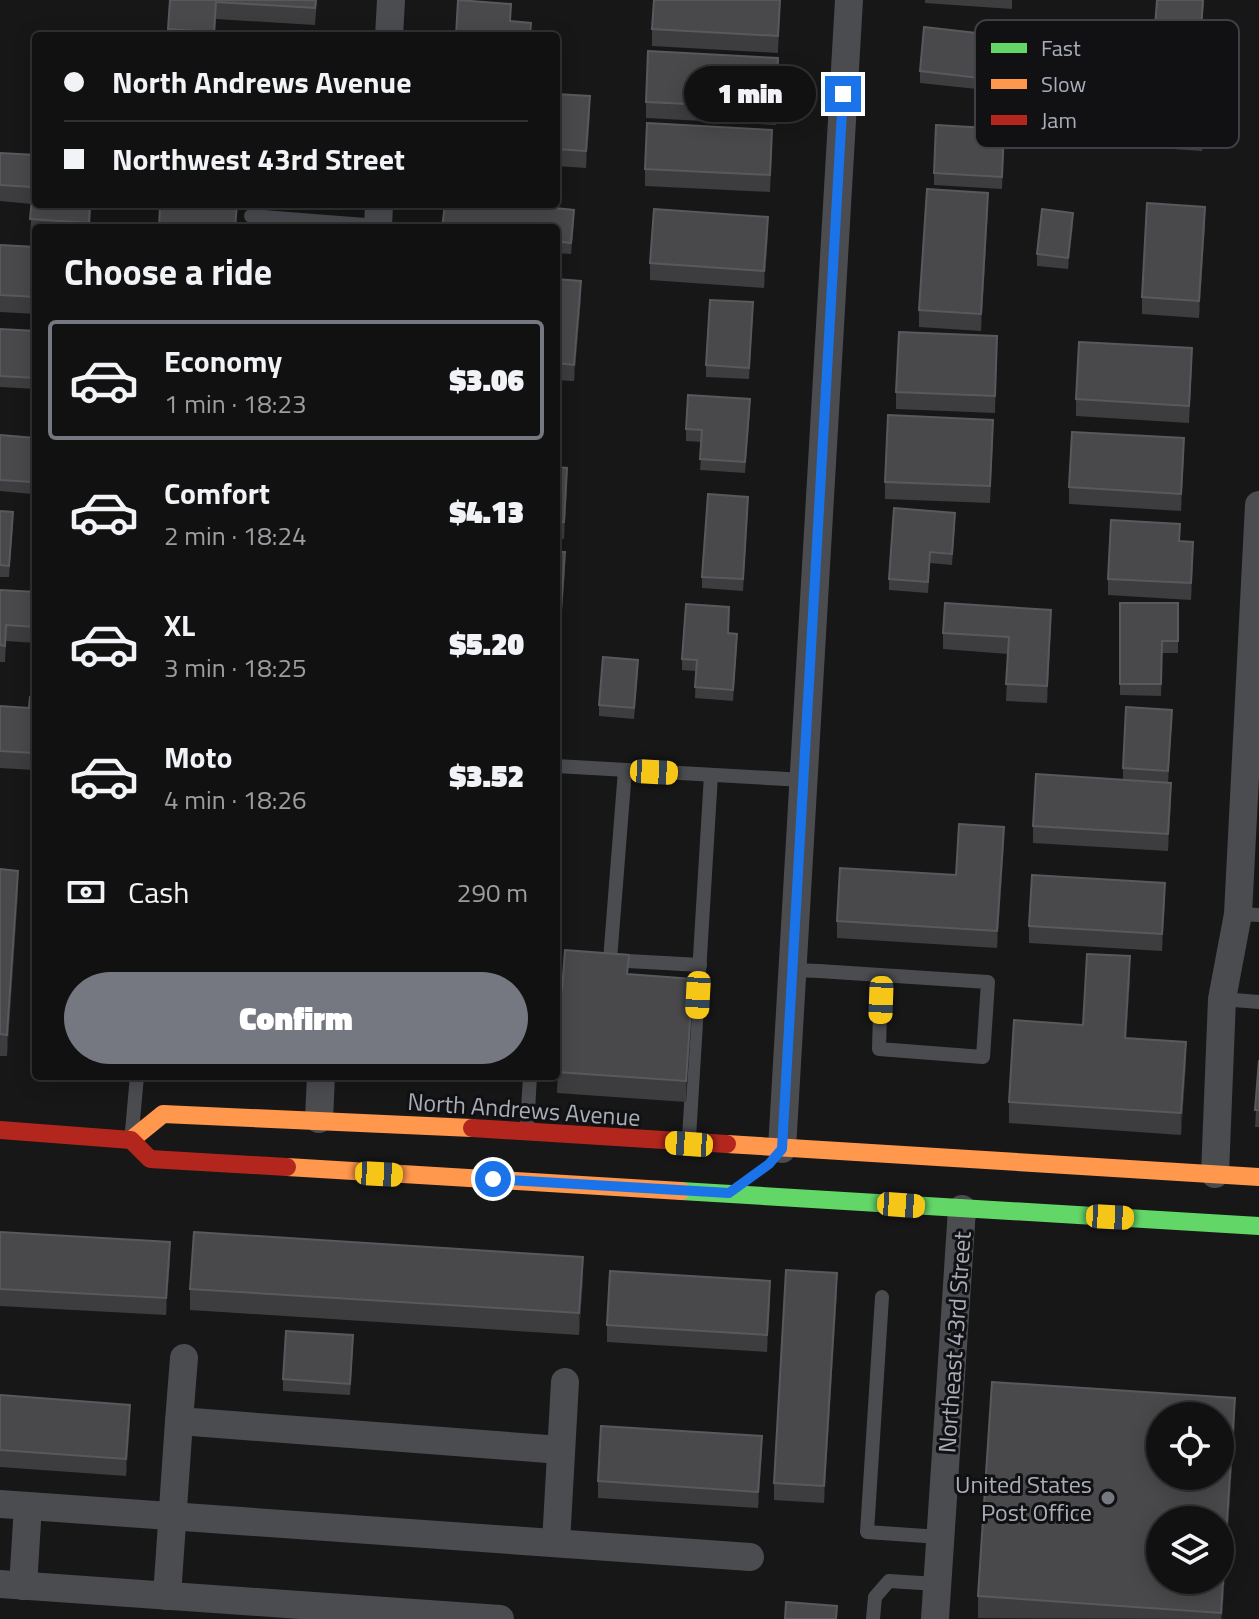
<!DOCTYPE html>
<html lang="en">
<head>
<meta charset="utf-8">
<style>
	body { margin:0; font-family:"Titillium Web",sans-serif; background:#1a1a1a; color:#f1f3f6; height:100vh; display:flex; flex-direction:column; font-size:30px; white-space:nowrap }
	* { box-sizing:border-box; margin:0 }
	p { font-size:26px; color:#9c9d9f }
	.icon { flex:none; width:44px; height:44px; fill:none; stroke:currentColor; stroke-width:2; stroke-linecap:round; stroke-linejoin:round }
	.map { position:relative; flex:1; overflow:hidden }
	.details { position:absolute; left:32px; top:224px; width:528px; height:856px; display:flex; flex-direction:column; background:#111; border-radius:8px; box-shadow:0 4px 20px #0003,0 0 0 2px #303131 }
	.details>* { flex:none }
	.top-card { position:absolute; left:32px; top:32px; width:528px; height:176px; border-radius:8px; box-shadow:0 4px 20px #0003,0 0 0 2px #303131; display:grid; align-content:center; height:176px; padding:0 32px; background:#111 }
	.tools { position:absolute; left:1146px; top:1402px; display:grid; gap:16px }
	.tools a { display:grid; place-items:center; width:88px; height:88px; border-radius:50%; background:#111; box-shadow:0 4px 20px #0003,0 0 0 2px #303131; font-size:40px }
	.end { position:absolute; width:36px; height:36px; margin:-18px; border:10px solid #1a73e8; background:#fff; box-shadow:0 0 0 4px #fff }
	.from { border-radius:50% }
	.bubble { position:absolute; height:56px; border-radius:28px; background:#111; box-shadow:0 4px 20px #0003,0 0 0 2px #303131; font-size:26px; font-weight:800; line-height:56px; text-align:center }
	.car { position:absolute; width:24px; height:48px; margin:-24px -12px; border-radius:10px; box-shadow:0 0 6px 2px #0007; background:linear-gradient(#f5c518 24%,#345 0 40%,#f5c518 0 76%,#345 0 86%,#f5c518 0) }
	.top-card b { display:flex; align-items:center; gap:28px; height:76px; font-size:30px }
	.top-card b+b { border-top:2px solid #303131 }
	.top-card i { width:20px; height:20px; background:#f1f3f6 }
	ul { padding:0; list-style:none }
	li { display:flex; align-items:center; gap:24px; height:120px; margin:0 16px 12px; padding:0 16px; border:4px solid transparent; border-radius:8px }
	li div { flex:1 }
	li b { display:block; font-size:30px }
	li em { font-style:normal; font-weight:800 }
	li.selected { border-color:#757880 }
	li>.icon { width:72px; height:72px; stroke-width:1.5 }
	h2 { padding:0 32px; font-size:36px; line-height:96px }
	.pay { display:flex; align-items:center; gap:20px; height:88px; padding:0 32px; font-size:30px }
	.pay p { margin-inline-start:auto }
	.action { display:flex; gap:16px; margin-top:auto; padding:16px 32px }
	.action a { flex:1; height:92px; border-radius:48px; background:#757880; color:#fff; font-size:32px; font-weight:800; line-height:92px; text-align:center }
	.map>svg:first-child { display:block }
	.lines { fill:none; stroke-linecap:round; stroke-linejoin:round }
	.lane { stroke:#4b4c50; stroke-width:14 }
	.street { stroke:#4b4c50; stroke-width:28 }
	.fast { stroke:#63d668; stroke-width:18 }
	.slow { stroke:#ff974d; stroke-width:18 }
	.jam { stroke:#b3261e; stroke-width:18 }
	.wall { fill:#3d3d3f }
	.shaded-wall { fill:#29292a }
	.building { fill:#49494c; stroke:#58595d; stroke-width:2; fill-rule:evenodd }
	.route { stroke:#1a73e8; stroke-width:10 }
	.poi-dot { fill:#757880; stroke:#111113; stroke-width:3 }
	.labels { text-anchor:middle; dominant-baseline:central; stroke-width:6; stroke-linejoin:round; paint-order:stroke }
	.street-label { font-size:24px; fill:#a8adb8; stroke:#111113 }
	.poi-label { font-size:24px; fill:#a8adb8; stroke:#111113; text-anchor:end }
	.key { fill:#111113; stroke:#3e4045; stroke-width:2 }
	.key-label { font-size:22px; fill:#a8adb8 }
</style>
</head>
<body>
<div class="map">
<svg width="1259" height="1619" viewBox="0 0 1259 1619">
	<rect width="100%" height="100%" fill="#171717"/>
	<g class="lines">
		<!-- lane -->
		<g class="lane">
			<polyline points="251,216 378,226"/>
			<polyline points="556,766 804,780"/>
			<polyline points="625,770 610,960 700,965"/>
			<polyline points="1238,914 1259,915"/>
			<polyline points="793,970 819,971 988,982 983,1057 879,1049 881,975"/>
			<polyline points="1222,999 1259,1002"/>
			<polyline points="527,1128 530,1076"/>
			<polyline points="132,1131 137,1076"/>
			<polyline points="689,1138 711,775"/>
			<polyline points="882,1297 867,1532 940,1537"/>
			<polyline points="873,1619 875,1597 889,1581 937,1584"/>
		</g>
		<!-- street -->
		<g class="street">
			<polyline points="389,36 391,0"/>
			<polyline points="378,228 379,204"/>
			<polyline points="319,1119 321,1076"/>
			<polyline points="782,1149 849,0"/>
			<polyline points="1215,1174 1222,999 1238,914 1259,505"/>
			<polyline points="184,1358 179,1421 561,1450"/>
			<polyline points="0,1504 750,1557"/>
			<polyline points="556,1543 565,1382"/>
			<polyline points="0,1584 500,1619"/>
			<polyline points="23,1586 28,1506"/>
			<polyline points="167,1596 179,1421"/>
			<polyline points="935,1619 962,1209"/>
		</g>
		<!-- fast -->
		<polyline class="fast" points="681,1191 1259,1226"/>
		<!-- slow -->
		<g class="slow">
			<polyline points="131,1140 163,1114 472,1128"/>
			<polyline points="727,1144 1259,1177"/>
			<polyline points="287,1167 681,1191"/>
		</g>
		<!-- jam -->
		<g class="jam">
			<polyline points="472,1128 727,1144"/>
			<polyline points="0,1130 131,1140 150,1159 287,1167"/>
		</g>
	</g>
	<!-- wall -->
	<g class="wall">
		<polygon points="170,0 317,0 315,25 216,19 215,36 168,36"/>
		<polygon points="780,0 778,53 652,46 652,29"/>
		<polygon points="925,0 1012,0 1012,9 925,3"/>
		<polygon points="1157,0 1204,0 1201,41 1155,38"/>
		<polygon points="1011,49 1005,92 920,83 920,71"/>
		<polygon points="778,75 776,125 646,118 646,102"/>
		<polygon points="556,94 590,113 586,168 556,166"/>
		<polygon points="1206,103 1202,151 1144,147 1144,136"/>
		<polygon points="1004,140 1002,189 934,185 934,173"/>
		<polygon points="772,146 770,192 645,186 645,169"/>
		<polygon points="0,153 36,155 36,204 91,204 90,228 36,228 36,236 30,236 32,204 0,201"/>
		<polygon points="988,210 981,331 919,327 919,310"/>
		<polygon points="574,222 571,254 556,253 556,228"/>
		<polygon points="1073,224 1068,269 1037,266 1037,254"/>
		<polygon points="1205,224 1199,318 1142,314 1142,297"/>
		<polygon points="768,234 764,288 650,280 650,263"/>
		<polygon points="0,245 36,247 36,314 0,312"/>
		<polygon points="556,279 581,298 574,381 556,380"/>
		<polygon points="753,314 749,379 706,377 706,365"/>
		<polygon points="0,329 36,331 36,389 0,387"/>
		<polygon points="997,336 995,413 896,409 896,392"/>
		<polygon points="1192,365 1189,423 1076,416 1076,399"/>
		<polygon points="750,411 745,473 700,470 702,442 686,441 686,429"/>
		<polygon points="0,435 35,449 32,494 0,491"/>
		<polygon points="993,437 990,503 885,499 885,482"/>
		<polygon points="1184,455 1181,511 1069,504 1069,487"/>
		<polygon points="556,467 567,485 564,539 556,539"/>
		<polygon points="748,508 743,591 702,588 702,577"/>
		<polygon points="0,511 13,523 9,577 0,577"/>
		<polygon points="955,524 952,565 930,563 928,593 889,590 889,579"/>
		<polygon points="1180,541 1193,559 1191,600 1108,595 1108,579"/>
		<polygon points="556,552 565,569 561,626 556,626"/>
		<polygon points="0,590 36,592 36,643 6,641 5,662 0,662"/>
		<polygon points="1120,603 1178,603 1178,653 1162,653 1161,696 1120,695"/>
		<polygon points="729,619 728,633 737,645 733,701 695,698 696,671 682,670 682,659"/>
		<polygon points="1051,626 1047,703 1006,701 1008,654 943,649 943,633"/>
		<polygon points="638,671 634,719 599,716 599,705"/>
		<polygon points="36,698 36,776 33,775 33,770 0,768 0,706 29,708"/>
		<polygon points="1172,721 1168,783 1171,800 1168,851 1033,843 1033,826 1123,780 1123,768"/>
		<polygon points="1004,844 997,948 837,938 837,921 956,875"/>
		<polygon points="0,869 18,892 7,1056 0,1056"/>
		<polygon points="1165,899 1162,951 1029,943 1029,926"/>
		<polygon points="629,974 693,1000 686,1102 557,1093 559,1041 556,1041 556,990 562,990"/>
		<polygon points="1130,978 1126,1038 1186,1063 1181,1135 1009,1123 1009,1102 1083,1025"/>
		<polygon points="1259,1060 1259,1127 1255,1127"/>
		<polygon points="477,1076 511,1076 510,1078"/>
		<polygon points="0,1232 170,1259 166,1315 0,1306"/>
		<polygon points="583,1279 579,1335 190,1310 190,1289"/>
		<polygon points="837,1290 824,1503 774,1500 774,1483"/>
		<polygon points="770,1298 767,1352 607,1342 607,1325"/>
		<polygon points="353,1347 350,1395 283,1391 283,1379"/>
		<polygon points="0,1395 130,1422 126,1476 0,1467"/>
		<polygon points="1235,1420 1222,1619 978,1618 978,1596"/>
		<polygon points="762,1453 758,1508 598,1498 598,1481"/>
	</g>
	<!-- shaded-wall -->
	<g class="shaded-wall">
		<polygon points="1011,37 1011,49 1005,92 1005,81"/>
		<polygon points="590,96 590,113 586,168 586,151"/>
		<polygon points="988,193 988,210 981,331 981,314"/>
		<polygon points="1205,207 1205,224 1199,318 1199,301"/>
		<polygon points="574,210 574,222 571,254 571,243"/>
		<polygon points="1073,213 1073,224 1068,269 1068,258"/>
		<polygon points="768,217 768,234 764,288 764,271"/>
		<polygon points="581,281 581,298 574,381 574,365"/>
		<polygon points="1184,438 1184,455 1181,511 1181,494"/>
		<polygon points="567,468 567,485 564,539 564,522"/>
		<polygon points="1193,542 1193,559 1191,600 1191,583"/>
		<polygon points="565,552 565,569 561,626 561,609"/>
		<polygon points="1051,610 1051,626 1047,703 1047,686"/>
		<polygon points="1171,783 1171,800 1168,851 1168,834"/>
		<polygon points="1004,827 1004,844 997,948 997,931"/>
		<polygon points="18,871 18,892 7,1056 7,1035"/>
		<polygon points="1165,883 1165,899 1162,951 1162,934"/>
		<polygon points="1130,956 1130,978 1125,1059 1125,1038"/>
		<polygon points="693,979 693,1000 686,1102 686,1081"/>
		<polygon points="1186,1042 1186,1063 1181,1135 1181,1113"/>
		<polygon points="170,1242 170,1259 166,1315 166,1298"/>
		<polygon points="583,1257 583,1279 579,1335 579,1313"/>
		<polygon points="837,1273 837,1290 824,1503 824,1486"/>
		<polygon points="770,1281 770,1298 767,1352 767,1335"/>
		<polygon points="1235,1398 1235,1420 1222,1619 1221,1619"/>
		<polygon points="130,1405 130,1422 126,1476 126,1459"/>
		<polygon points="762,1436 762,1453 758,1508 758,1492"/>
	</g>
	<!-- building -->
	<g class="building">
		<polygon points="170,0 316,0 315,8 216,2 214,32 168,29"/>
		<polygon points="458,0 511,4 510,21 531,23 530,36 456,36"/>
		<polygon points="654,0 780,0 778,36 652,29"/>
		<polygon points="1157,0 1203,0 1201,29 1155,27"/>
		<polygon points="924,27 1011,37 1005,81 920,71"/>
		<polygon points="648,51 778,58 776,108 646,102"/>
		<polygon points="556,94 590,96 586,151 556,149"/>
		<polygon points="647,123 772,130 770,175 645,169"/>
		<polygon points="936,125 1004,129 1002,177 934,173"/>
		<polygon points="0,153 36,155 36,204 90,204 89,223 30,219 33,187 0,185"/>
		<polygon points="927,189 988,193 981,314 919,310"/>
		<polygon points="1147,203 1205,207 1199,301 1142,297"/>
		<polygon points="160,204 237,204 235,228 159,228"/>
		<polygon points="445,204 514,204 574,210 571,243 556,241 556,228 442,228"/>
		<polygon points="654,209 768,217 764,271 650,263"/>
		<polygon points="1042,209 1073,213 1068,258 1037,254"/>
		<polygon points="0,245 36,247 36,297 0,295"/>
		<polygon points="556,279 581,281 574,365 556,363"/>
		<polygon points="710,300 753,302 749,368 706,365"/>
		<polygon points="0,329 36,331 36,378 0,376"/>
		<polygon points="899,332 997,336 995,396 896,392"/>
		<polygon points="1079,342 1192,348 1189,406 1076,399"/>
		<polygon points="688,395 750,399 745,462 700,459 702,430 686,429"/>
		<polygon points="888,415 993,420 990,486 885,482"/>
		<polygon points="1072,432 1184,438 1181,494 1069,487"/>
		<polygon points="0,435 35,438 32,482 0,480"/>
		<polygon points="556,467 567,468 564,522 556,522"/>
		<polygon points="708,494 748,497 743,579 702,577"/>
		<polygon points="894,508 955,513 952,554 930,552 928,582 889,579"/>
		<polygon points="0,511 13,512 9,566 0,565"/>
		<polygon points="1111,520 1180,524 1179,541 1193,542 1191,583 1108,579"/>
		<polygon points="556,552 565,552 561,609 556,609"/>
		<polygon points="0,590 36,592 36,627 6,625 5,646 0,645"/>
		<polygon points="945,603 1051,610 1047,686 1006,684 1009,637 943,633"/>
		<polygon points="1120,603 1178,603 1178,641 1162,641 1161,684 1120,684"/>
		<polygon points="686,604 729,607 728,633 737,634 733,690 695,687 697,660 682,659"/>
		<polygon points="603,657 638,660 634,708 599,705"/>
		<polygon points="30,697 36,698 36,759 33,759 33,753 0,751 0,706 29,708"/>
		<polygon points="1126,707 1172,710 1168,771 1123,768"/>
		<polygon points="1036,774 1171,783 1168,834 1033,826"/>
		<polygon points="959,824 1004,827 997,931 837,921 840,868 956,875"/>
		<polygon points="0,869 18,871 7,1035 0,1034"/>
		<polygon points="1032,875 1165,883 1162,934 1029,926"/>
		<polygon points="565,950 629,955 627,974 693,979 686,1081 557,1072 560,1019 556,1019 556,990 562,990"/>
		<polygon points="1087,954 1130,956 1125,1038 1186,1042 1181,1113 1009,1102 1014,1020 1083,1025"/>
		<polygon points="1259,1060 1259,1110 1255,1110"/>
		<polygon points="0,1232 170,1242 166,1298 0,1289"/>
		<polygon points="194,1232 583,1257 579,1313 190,1289"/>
		<polygon points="786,1270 837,1273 824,1486 774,1483"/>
		<polygon points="610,1271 770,1281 767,1335 607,1325"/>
		<polygon points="286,1331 353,1335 350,1384 283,1379"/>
		<path d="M992,1382L1235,1398L1221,1613L978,1596ZM1160,1416H1220V1476H1160ZM1160,1520H1220V1580H1160Z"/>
		<polygon points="0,1395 130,1405 126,1459 0,1450"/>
		<polygon points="601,1426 762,1436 758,1492 598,1481"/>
		<polygon points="786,1602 837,1606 836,1619 785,1619"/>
	</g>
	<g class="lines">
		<!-- route -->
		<polyline class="route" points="493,1179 729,1193 769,1164 782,1149 843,94"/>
	</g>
	<!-- markers -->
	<circle class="poi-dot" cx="1108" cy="1498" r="8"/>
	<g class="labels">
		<!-- street labels -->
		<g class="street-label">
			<text transform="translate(524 1109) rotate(4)">North Andrews Avenue</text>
			<text transform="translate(954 1342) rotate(-86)">Northeast 43rd Street</text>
		</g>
		<!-- poi labels -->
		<g class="poi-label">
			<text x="1092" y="1484">United States<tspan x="1092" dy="28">Post Office</tspan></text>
		</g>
	</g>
	<!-- legend -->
	<rect x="975" y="20" width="264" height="128" rx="12" class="key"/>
	<rect x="991" y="43" width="36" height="10" fill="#63d668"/>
	<rect x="991" y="79" width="36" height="10" fill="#ff974d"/>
	<rect x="991" y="115" width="36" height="10" fill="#b3261e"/>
	<g class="key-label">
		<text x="1041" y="56">Fast</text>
		<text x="1041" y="92">Slow</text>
		<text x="1041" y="128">Jam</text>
	</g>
</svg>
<div class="tools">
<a><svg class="icon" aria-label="locate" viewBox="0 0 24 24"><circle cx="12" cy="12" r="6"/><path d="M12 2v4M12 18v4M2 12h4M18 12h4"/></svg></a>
<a><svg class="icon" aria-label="layers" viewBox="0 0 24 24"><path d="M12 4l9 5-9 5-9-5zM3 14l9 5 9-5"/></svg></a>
</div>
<i class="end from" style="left:493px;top:1179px"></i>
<i class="end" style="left:843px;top:94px"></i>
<div class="bubble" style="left:684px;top:66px;width:132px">1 min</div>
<i class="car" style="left:654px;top:772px;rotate:93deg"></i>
<i class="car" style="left:698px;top:995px;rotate:183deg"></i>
<i class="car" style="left:881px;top:1000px;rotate:182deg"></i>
<i class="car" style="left:689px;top:1144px;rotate:274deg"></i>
<i class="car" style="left:379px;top:1174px;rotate:93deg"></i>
<i class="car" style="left:901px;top:1205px;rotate:94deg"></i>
<i class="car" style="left:1110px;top:1217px;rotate:93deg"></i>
<div class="top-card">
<b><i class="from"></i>North Andrews Avenue</b>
<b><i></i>Northwest 43rd Street</b>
</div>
<section class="details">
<h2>Choose a ride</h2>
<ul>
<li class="selected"><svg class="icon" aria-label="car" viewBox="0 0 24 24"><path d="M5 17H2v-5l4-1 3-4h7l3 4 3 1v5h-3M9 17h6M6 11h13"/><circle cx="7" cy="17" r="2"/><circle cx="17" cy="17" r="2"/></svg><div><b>Economy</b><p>1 min · 18:23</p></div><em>$3.06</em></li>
<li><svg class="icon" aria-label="car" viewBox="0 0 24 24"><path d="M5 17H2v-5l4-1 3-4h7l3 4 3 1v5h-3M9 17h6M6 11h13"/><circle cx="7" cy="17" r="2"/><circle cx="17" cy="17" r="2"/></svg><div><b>Comfort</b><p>2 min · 18:24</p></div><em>$4.13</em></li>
<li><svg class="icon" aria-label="car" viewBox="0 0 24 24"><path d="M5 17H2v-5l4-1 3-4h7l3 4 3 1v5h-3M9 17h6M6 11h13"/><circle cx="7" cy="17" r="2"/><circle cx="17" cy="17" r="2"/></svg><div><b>XL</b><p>3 min · 18:25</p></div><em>$5.20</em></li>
<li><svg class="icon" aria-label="car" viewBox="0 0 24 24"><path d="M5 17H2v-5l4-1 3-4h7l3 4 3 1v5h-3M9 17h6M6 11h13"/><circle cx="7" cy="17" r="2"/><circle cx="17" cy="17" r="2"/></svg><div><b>Moto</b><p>4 min · 18:26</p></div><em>$3.52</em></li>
</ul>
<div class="pay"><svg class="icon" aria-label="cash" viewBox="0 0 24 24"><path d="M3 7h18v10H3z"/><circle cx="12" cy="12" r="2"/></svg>Cash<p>290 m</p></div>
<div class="action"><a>Confirm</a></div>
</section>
</div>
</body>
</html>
